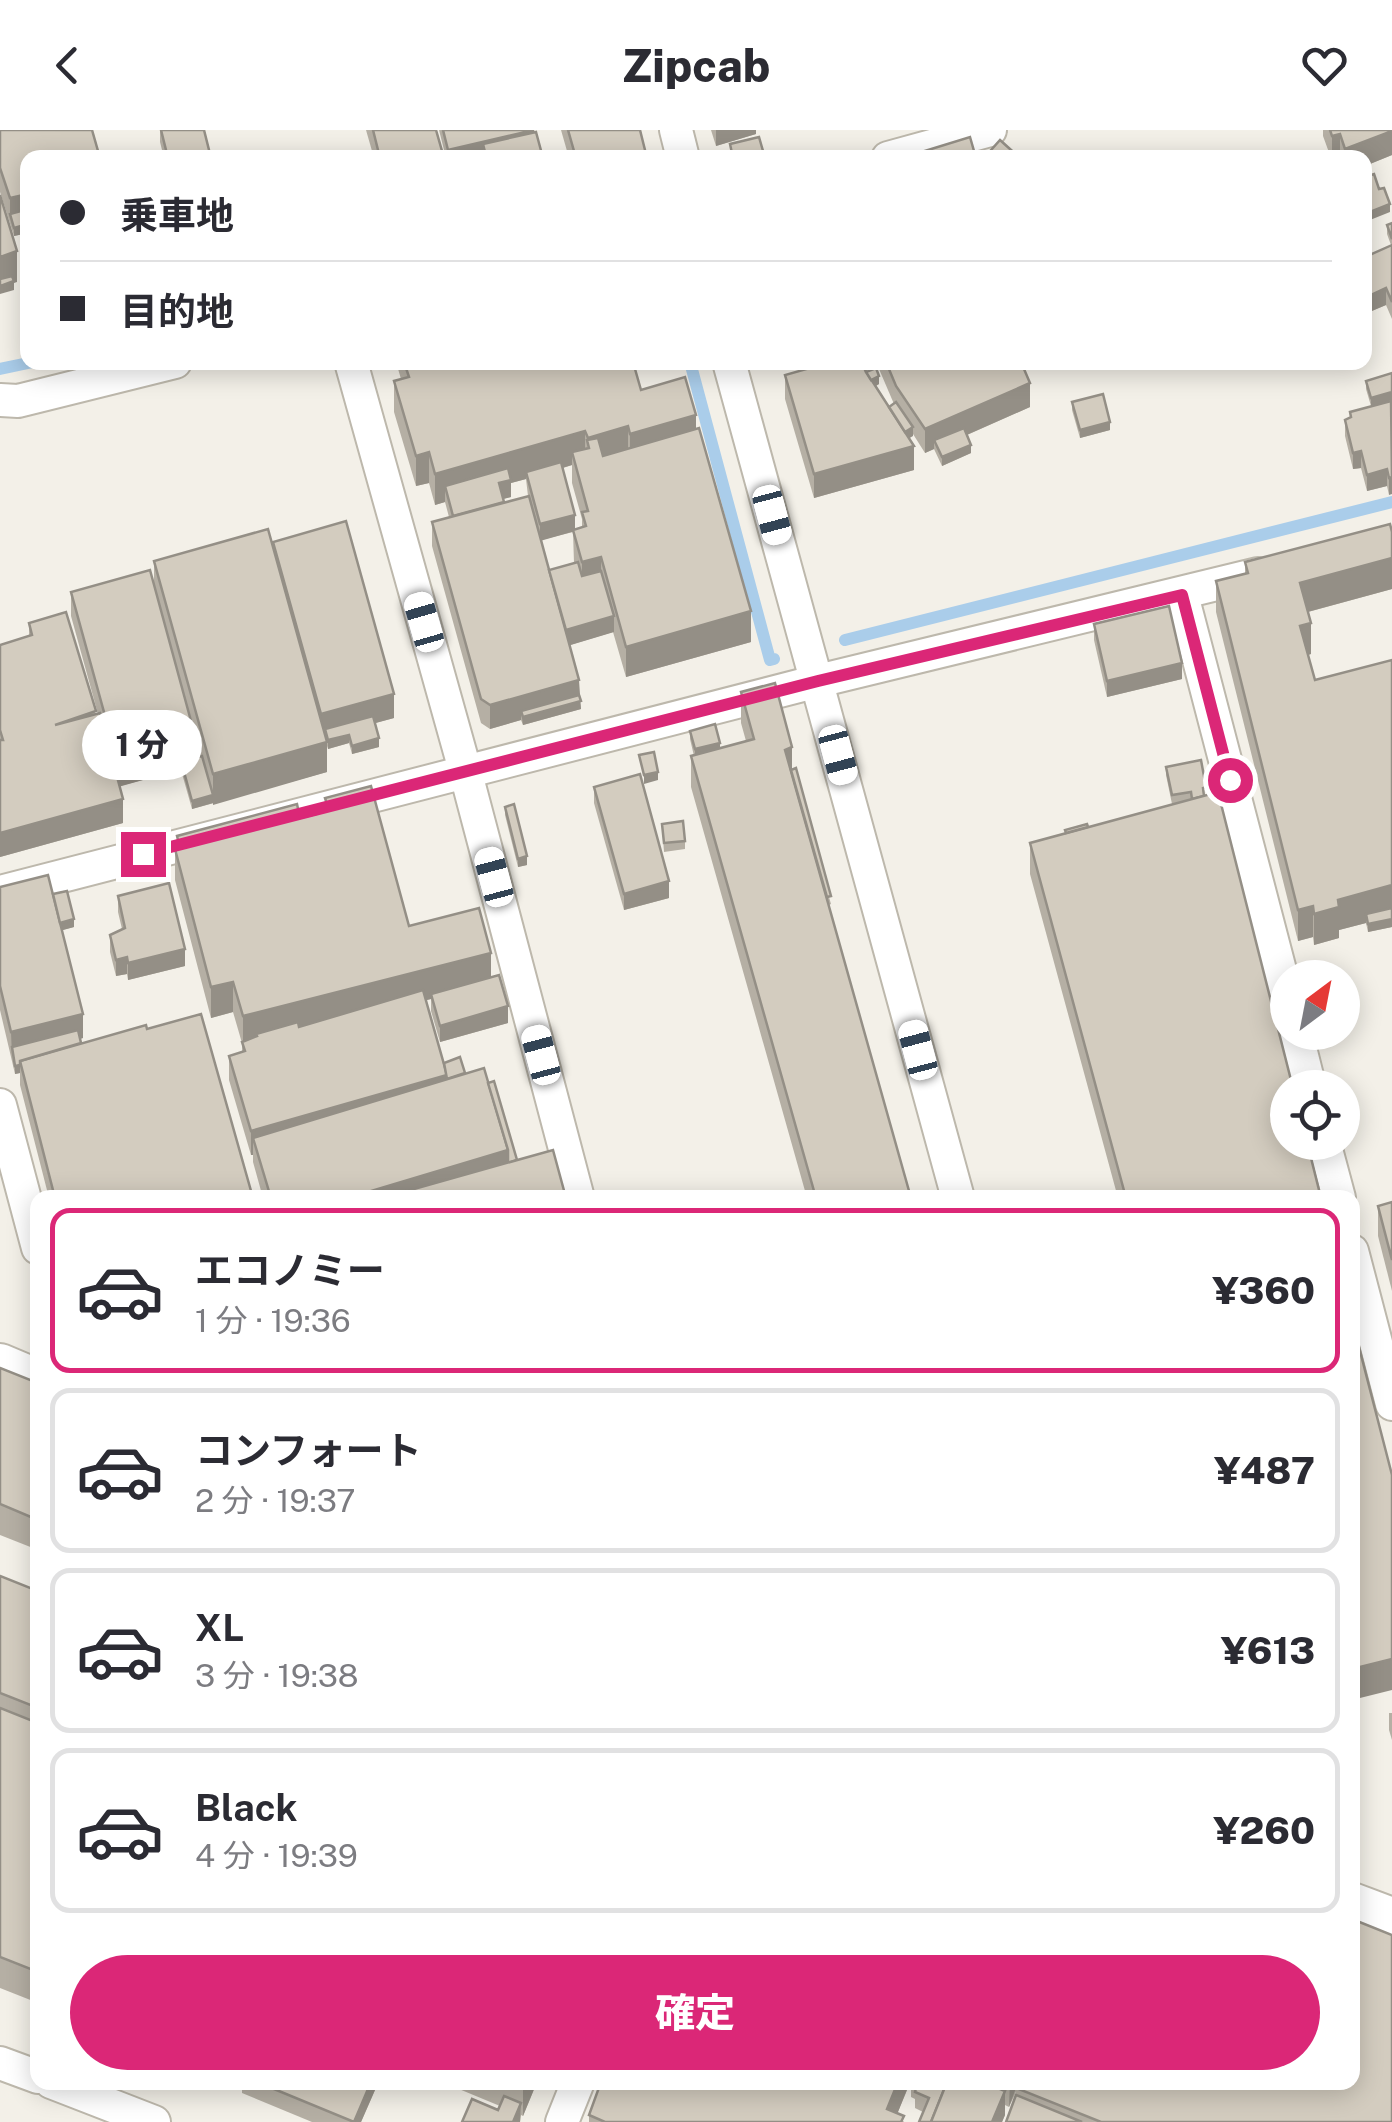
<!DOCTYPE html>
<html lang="ja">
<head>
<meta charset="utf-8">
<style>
	body { margin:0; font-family:"Public Sans","Noto Sans JP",sans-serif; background:#f7f7f7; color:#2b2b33; height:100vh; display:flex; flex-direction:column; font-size:38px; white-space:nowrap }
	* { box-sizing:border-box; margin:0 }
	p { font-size:32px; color:#7c7c81 }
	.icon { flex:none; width:55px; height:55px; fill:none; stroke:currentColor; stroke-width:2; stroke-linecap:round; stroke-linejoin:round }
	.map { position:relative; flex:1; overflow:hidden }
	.panel { position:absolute; left:30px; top:1060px; width:1330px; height:900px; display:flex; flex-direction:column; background:#fff; border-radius:20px; box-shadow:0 5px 25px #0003 }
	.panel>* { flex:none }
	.banner { position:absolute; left:20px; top:20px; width:1352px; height:220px; border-radius:20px; box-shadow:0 5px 25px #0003; display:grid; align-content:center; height:220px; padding:0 40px; background:#fff }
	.needle { width:65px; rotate:32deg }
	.buttons { position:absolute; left:1270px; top:830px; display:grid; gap:20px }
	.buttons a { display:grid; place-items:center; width:90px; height:90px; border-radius:50%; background:#fff; box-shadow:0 5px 25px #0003; font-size:50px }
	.end { position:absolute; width:45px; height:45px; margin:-22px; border:12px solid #db2777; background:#fff; box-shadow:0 0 0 5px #fff }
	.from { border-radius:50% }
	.bubble { position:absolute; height:70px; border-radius:35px; background:#fff; box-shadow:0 5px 25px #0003; font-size:32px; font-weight:800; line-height:70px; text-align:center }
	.car { position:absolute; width:30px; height:60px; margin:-30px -15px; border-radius:12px; box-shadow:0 0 8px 2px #0007; background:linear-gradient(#fff 24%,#345 0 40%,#fff 0 76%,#345 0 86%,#fff 0) }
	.banner b { display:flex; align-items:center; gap:35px; height:95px; font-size:38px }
	.banner b+b { border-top:2px solid #e1e1e2 }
	.banner i { width:25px; height:25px; background:#2b2b33 }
	ul { padding:18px 0 0; list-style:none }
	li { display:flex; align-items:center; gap:30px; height:165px; margin:0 20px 15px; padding:0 20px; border:5px solid #e1e1e2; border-radius:20px }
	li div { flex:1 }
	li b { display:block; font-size:38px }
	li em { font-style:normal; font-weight:800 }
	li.current { border-color:#db2777 }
	li>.icon { width:90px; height:90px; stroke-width:1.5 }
	.primary-button { display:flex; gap:20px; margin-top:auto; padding:20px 40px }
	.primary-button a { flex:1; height:115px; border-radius:60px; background:#db2777; color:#fff; font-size:40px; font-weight:800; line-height:115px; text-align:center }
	header { display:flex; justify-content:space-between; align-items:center; height:130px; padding:0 40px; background:#fff; font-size:45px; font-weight:800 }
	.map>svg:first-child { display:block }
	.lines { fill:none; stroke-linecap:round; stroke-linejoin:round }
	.stream { stroke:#aacdea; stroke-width:12 }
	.minor-casing { stroke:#bdb8ac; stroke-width:36 }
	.tertiary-casing { stroke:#bdb8ac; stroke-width:44 }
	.minor { stroke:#fff; stroke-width:32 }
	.tertiary { stroke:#fff; stroke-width:40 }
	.wall { fill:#b5afa4; fill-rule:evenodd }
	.shaded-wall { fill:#948f86 }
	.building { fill:#d3ccbf; stroke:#948f86; stroke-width:2.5 }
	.route { stroke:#db2777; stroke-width:12 }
</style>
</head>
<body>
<header><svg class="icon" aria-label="back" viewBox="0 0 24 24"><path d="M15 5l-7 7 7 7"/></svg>Zipcab<svg class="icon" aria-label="heart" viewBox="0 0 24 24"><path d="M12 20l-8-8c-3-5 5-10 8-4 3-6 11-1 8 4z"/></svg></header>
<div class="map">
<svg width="1392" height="1992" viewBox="0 0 1392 1992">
	<rect width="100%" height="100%" fill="#f3f0e8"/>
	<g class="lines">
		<!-- stream -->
		<g class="stream">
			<polyline points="690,232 770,530 774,529"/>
			<polyline points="0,239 33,232"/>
			<polyline points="845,510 1392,372"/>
		</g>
		<!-- minor casing -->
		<g class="minor-casing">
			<g id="minor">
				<polyline points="676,0 683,28"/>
				<polyline points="888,28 990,0"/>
				<polyline points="351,232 465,640 578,1068"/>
				<polyline points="729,232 958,1068"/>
				<polyline points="0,270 18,271 175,232"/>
				<polyline points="1182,465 1288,871"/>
				<polyline points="0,762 818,551 1258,444"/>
				<polyline points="1296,902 1310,958"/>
				<polyline points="0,975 38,1118"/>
				<polyline points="1324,1012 1339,1068"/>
				<polyline points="1352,1121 1392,1274"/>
				<polyline points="0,1933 38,1947"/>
				<polyline points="51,1952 154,1992"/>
				<polyline points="562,1992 578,1952"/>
			</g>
		</g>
		<!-- tertiary casing -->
		<g class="tertiary-casing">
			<g id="tertiary">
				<polyline points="0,1234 38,1250"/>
				<polyline points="1352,1773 1392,1788"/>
			</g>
		</g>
		<!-- minor -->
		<use href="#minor" class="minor"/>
		<!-- tertiary -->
		<use href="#tertiary" class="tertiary"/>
	</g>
	<!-- wall -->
	<g class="wall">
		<polygon points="0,0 28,28 28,103 14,106 0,62"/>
		<polygon points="160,0 204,0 211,28 164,28 160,12"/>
		<polygon points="366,0 436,0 444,28 374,28"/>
		<polygon points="439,0 534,0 543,28 446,28"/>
		<polygon points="561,0 640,0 646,28 569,28"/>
		<polygon points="711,0 756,0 756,4 716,16"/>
		<polygon points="1323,0 1392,0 1392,25 1365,36 1365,28 1331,28 1323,6"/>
		<polygon points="1392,93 1392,189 1386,175 1367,183 1365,178 1365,127 1391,115 1387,104 1387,95"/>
		<path d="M396,232H633L641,260L696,299L751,512L626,547L613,502L570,515L581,579L523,595L521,590L490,599L481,593L432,416V392L449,387L445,372L435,375L429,353L416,356L394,282V251L401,249ZM572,335V353L582,389V398L575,400L563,338ZM526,349L528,366L504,372L503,369L511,367V353ZM573,402L574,433L549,440L541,410Z"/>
		<polygon points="876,232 1021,232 1030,277 967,305 971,323 942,336 934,319 925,323 913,304 909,308 914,340 814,368 785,269 785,245 866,242 879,254 876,256 889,277 894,274"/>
		<polygon points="1366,251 1378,274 1391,271 1389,365 1387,356 1367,361 1361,338 1353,339 1345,306 1345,290 1350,288 1350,282 1371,276 1366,259"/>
		<polygon points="1072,272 1110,300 1080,308 1072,280"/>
		<polygon points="1392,402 1392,459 1308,482 1311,524 1308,525 1315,550 1392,530 1392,799 1392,797 1368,802 1366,793 1339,800 1339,808 1314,815 1313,807 1298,811 1216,482 1216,451 1245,444 1245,432"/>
		<polygon points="273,416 394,588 375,593 379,617 352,624 349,613 328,619 327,616 327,642 192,679 181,640 181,631 187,630 184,617 161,623 161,645 120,656 123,693 0,727 0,515 29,506 29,493 96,584 98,584 71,486 71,462 154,456 154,431"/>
		<polygon points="1094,494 1182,549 1107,567 1094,510"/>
		<polygon points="741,562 792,640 831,774 829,775 911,1068 807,1068 691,657 691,626 694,626 690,609 690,601 720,618 746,611 741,593"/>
		<polygon points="1166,637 1206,666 1321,1068 1118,1068 1030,744 1030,713 1065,703 1065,700 1088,697 1186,671 1172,674 1166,645"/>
		<polygon points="594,657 669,768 624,780 594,673"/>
		<polygon points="325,668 409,796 491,847 508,893 440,912 431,881 431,869 426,870 444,933 488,953 517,1030 566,1068 263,1068 253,1032 253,1025 251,1025 229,950 229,926 242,922 242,913 233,882 211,888 175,750 175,719 177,719 177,706 300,688 315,684 315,681 325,678"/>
		<polygon points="505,677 527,735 518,737 505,685"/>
		<polygon points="662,694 685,711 685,719 664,722"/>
		<polygon points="0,757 53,764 74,797 62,800 83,908 80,909 81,913 147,899 253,1068 49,1068 20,955 20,943 15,944 0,880"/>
		<polygon points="118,766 185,836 128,850 127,844 116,846 110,822 110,805 122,799 118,782"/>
		<polygon points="1392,1072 1392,1161 1378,1106 1378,1076"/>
		<polygon points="0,1238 38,1253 38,1420 0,1405"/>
		<polygon points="0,1446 38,1461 38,1873 0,1858"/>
		<polygon points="1389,1583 1392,1583 1392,1610 1389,1600"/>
		<polygon points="242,1952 375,1952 375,1960 361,1992 312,1992 242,1963"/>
		<polygon points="442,1952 537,1952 523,1986 521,1985 520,1992 462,1992 498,1980 500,1976"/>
		<polygon points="601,1952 1352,1952 1392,1992 1006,1992 1016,1966 1016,1962 1009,1977 1005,1975 1005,1985 1002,1992 919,1992 923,1982 915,1978 915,1969 911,1967 911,1959 908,1958 897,1984 904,1992 589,1992 589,1985"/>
	</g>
	<!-- shaded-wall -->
	<g class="shaded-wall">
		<polygon points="534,0 534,16 483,14 483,28 448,28 448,20"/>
		<polygon points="716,0 756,0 756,4 716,16"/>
		<polygon points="1392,1 1392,25 1365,36 1365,28 1345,28 1345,19"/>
		<polygon points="1340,4 1340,28 1332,28 1332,6"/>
		<polygon points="28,64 28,88 10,84 10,92 10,68"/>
		<polygon points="1390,74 1390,82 1365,92 1365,84"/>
		<polygon points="28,94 28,103 14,106 14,98"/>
		<polygon points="17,121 17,152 14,153 14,160 0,164 0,127"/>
		<polygon points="1386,158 1386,175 1367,183 1367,167"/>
		<polygon points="879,246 879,254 870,259 870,250"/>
		<polygon points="1030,253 1030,277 937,318 934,310 934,319 925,323 925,299"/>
		<polygon points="1392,262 1392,270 1371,277 1371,268"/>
		<polygon points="696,285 696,316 630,334 630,304"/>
		<polygon points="1110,292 1110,300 1080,308 1080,300"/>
		<polygon points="628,296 628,327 589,339 588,308"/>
		<polygon points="913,297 913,306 898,315 898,307"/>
		<polygon points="585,301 585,331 572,322 572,335 528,348 526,342 526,349 511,353 511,367 499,370 445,356 445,372 435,375 435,344"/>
		<polygon points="971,315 971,323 942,336 942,327"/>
		<polygon points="914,316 914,340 814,368 814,344"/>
		<polygon points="1361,321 1361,338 1353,339 1353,323"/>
		<polygon points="429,322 429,353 416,356 416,326"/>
		<polygon points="1387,339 1387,356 1367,361 1367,345"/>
		<polygon points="1392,347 1392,364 1389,365 1389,348"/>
		<polygon points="575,385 575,401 540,411 540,394"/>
		<polygon points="601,427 601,457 582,462 582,432"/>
		<polygon points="1392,428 1392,459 1300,484 1300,453"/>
		<polygon points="751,481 751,512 626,547 626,517"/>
		<polygon points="614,486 614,502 564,517 564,500"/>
		<polygon points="1311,493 1311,524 1300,527 1300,496"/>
		<polygon points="1182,533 1182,549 1107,567 1107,551"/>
		<polygon points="579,550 581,579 523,595 521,581 521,590 490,599 490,575"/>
		<polygon points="394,564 394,588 321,608 321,584"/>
		<polygon points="191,591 191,615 184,611 184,617 161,623 161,645 118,657 118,633 156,600"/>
		<polygon points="349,605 349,613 328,619 328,610"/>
		<polygon points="379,608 379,617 352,624 352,616"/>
		<polygon points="327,612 327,642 213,675 213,644"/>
		<polygon points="720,613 720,621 695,628 695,619"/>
		<polygon points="792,617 792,648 785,620"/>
		<polygon points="200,618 200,627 187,631 187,622"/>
		<polygon points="658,642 658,650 644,654 644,645"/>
		<polygon points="213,665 213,673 192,679 192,671"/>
		<polygon points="123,669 123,693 0,727 0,703"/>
		<polygon points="527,726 527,735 518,737 518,729"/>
		<polygon points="669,751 669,768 624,780 624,764"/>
		<polygon points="1392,755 1392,786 1366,784 1366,793 1339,800 1339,808 1314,815 1314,784 1338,770"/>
		<polygon points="1313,776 1313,807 1298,811 1298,780"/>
		<polygon points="74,789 74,797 56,802 56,794"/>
		<polygon points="1392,789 1392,797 1368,802 1368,794"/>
		<polygon points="185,819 185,836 128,850 128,833"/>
		<polygon points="491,823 491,854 431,864 431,869 243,917 243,886"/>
		<polygon points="127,827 127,844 116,846 116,830"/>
		<polygon points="233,852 233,882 211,888 211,857"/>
		<polygon points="508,876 508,893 440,912 440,896"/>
		<polygon points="83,884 83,908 13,925 12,917 12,926 11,902"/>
		<polygon points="20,935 20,943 15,944 15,936"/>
		<polygon points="447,945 447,961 253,1008 253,1025 251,1025 251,1001"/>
		<polygon points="508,1020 508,1035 428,1068 348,1068"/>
		<polygon points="1392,1529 1392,1560 1352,1570 1352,1539"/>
		<polygon points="371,1952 375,1952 375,1960 361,1992 354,1992"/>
		<polygon points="524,1952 537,1952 523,1986 523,1955"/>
		<polygon points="898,1952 908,1952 908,1957 894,1992 887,1979"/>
		<polygon points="1010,1952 1020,1952 1016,1958 1009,1977"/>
		<polygon points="1005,1961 1005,1985 1002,1992 992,1992"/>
		<polygon points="521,1973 520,1992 513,1992"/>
	</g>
	<!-- building -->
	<g class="building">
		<polygon points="0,0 92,0 100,28 28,28 28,64 10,68 0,38"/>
		<polygon points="161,0 204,0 211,28 168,28"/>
		<polygon points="373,0 436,0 444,28 380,28"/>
		<polygon points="443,0 534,0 448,20"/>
		<polygon points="568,0 640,0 646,24 631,28 576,28"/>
		<polygon points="1330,0 1392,0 1392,1 1345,19 1340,4 1332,6"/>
		<polygon points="536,2 543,28 479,28 486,26 483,14"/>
		<polygon points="759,7 765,28 733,28 730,14"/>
		<polygon points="970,7 976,28 902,28"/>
		<polygon points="1000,10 1020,28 984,28"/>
		<polygon points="1374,44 1379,59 1384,58 1390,74 1365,84 1365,47"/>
		<polygon points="0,65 17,121 0,127"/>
		<polygon points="28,79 28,94 14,98 10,84"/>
		<polygon points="1392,93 1392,109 1387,95"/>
		<polygon points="1392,115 1392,172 1386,158 1367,167 1365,162 1365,127"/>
		<polygon points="12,146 14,151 0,156 0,149"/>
		<polygon points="404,232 633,232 641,260 685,247 696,285 630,304 628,296 588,308 585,301 435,344 429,322 416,326 394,251 409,247"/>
		<polygon points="831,232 860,232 914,316 814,344 785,245"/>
		<polygon points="886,232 1021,232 1030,253 925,299 896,256"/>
		<polygon points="876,238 879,246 871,250 866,242"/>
		<polygon points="1392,243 1392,262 1371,268 1366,251"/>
		<polygon points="1103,264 1110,292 1080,300 1072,272"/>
		<polygon points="1391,271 1392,347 1389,348 1387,339 1367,345 1361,321 1353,323 1345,290 1351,287 1350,282"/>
		<polygon points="896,272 913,297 905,302 889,277"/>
		<polygon points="699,298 751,481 626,517 601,427 582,432 573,400 586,396 582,382 588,381 572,322 589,318 587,310 598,308 603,326"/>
		<polygon points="964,298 971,315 942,327 934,310"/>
		<polygon points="561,332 575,385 540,394 526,342"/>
		<polygon points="508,338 511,350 499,353 504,372 453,386 445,356"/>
		<polygon points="529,366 579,550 490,575 481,569 432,392"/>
		<polygon points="346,391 394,564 321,584 273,412"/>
		<polygon points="1390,394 1392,402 1392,428 1300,453 1311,493 1300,496 1315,550 1392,530 1392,755 1338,770 1339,777 1314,784 1313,776 1298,780 1216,451 1248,443 1245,432"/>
		<polygon points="268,399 327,612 213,644 154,431"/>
		<polygon points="578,432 582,446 601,441 614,486 566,500 549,440"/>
		<polygon points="150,440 191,591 156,600 161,621 118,633 71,462"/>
		<polygon points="1169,476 1182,533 1107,551 1094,494"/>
		<polygon points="66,482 96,581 55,595 100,583 123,669 0,703 0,610 3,610 0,600 0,515 32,505 29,493"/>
		<polygon points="775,553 792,617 785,620 911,1068 816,1068 691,626 754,609 741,562"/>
		<polygon points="579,565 581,571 523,587 521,581"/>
		<polygon points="373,586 379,608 352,616 349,605 328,610 325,599"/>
		<polygon points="715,594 720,613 695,619 690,601"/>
		<polygon points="197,607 200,618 187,622 184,611"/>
		<polygon points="654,622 658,642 644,645 639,625"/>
		<polygon points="202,626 213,665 192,671 181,631"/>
		<polygon points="1201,630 1206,657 1203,658 1204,666 1192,669 1191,662 1172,665 1166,637"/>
		<polygon points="796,638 831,766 827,767 791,640"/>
		<polygon points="640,644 669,751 624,764 594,657"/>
		<polygon points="371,656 409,796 479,778 491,823 243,886 233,852 211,857 175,719 180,718 177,706 297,674 300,688 316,684 315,681 328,677 325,668"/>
		<polygon points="1218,662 1293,958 1288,958 1288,1012 1307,1012 1321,1068 1126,1068 1030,713"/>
		<polygon points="514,674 527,726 518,729 505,677"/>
		<polygon points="683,691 685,711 664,713 662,694"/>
		<polygon points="1087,694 1088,697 1066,703 1065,700"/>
		<polygon points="48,745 83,884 11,902 0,856 0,757"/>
		<polygon points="169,753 185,819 128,833 127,827 116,830 110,805 125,798 118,766"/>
		<polygon points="67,761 74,789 60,793 53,764"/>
		<polygon points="1392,778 1392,791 1392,789 1368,794 1366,784"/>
		<polygon points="499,845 508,876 440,896 431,864"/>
		<polygon points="423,860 447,945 251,1001 229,926 245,921 242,912 257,906 256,904 298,892 299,897"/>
		<polygon points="201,884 253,1068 55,1068 20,931 146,895 147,899"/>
		<polygon points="78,900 81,913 20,931 20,935 15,936 12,917"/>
		<polygon points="460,927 465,943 447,949 444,933"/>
		<polygon points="484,938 508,1020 348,1068 271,1068 253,1008"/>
		<polygon points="494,951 517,1030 508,1033 508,1020 488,953"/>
		<polygon points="553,1020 566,1068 382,1068"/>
		<polygon points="1392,1072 1392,1130 1378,1076"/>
		<polygon points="1352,1190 1392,1345 1392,1529 1352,1539"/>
		<polygon points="0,1238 38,1253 38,1390 0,1374"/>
		<polygon points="0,1446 38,1461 38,1578 0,1563"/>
		<polygon points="0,1578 38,1593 38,1842 0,1827"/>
		<polygon points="1352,1789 1392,1805 1392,1992 1101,1992 1016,1958 1018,1952 1352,1952"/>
		<polygon points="257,1952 371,1952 354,1992"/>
		<polygon points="601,1952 898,1952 887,1979 904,1986 901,1992 605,1992 589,1985"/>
		<polygon points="915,1952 947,1952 931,1992 919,1992 929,1968 915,1962 917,1954"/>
		<polygon points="947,1952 983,1952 1005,1961 992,1992 931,1992"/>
		<polygon points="1016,1965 1082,1992 1006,1992"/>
		<polygon points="504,1966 521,1973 513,1992 462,1992 472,1969 498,1980"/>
	</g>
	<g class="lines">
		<!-- route -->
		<polyline class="route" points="143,724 818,551 1182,465 1230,650"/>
	</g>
</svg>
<div class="buttons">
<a><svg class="needle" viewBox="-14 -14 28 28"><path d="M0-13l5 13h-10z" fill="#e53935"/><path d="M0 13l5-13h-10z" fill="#7c7c81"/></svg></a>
<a><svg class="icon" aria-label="locate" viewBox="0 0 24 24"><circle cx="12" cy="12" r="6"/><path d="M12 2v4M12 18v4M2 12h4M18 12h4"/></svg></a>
</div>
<i class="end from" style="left:1230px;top:650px"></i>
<i class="end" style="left:143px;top:724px"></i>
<div class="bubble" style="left:82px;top:580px;width:120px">1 分</div>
<i class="car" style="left:772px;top:385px;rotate:165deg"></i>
<i class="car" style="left:424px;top:492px;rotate:344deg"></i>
<i class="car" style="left:838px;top:625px;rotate:165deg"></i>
<i class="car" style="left:494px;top:747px;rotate:345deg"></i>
<i class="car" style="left:918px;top:920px;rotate:345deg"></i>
<i class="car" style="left:541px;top:925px;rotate:345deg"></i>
<div class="banner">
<b><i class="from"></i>乗車地</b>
<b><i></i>目的地</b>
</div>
<section class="panel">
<ul>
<li class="current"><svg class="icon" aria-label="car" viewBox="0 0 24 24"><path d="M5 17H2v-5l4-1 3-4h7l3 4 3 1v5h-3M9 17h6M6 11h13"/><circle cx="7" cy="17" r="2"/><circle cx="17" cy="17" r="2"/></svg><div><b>エコノミー</b><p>1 分 · 19:36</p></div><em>¥360</em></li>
<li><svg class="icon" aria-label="car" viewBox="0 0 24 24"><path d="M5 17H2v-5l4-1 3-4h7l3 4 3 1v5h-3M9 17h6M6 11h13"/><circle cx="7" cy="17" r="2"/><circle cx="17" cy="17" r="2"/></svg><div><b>コンフォート</b><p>2 分 · 19:37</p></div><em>¥487</em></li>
<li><svg class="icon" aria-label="car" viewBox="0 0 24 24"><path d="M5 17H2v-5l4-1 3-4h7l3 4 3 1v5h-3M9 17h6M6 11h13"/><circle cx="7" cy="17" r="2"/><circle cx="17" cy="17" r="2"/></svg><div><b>XL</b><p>3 分 · 19:38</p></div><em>¥613</em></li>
<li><svg class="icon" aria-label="car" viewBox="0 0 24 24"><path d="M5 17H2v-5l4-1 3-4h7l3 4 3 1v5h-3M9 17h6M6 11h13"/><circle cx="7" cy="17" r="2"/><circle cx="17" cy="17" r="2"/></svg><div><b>Black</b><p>4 分 · 19:39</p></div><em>¥260</em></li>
</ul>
<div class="primary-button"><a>確定</a></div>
</section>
</div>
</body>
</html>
